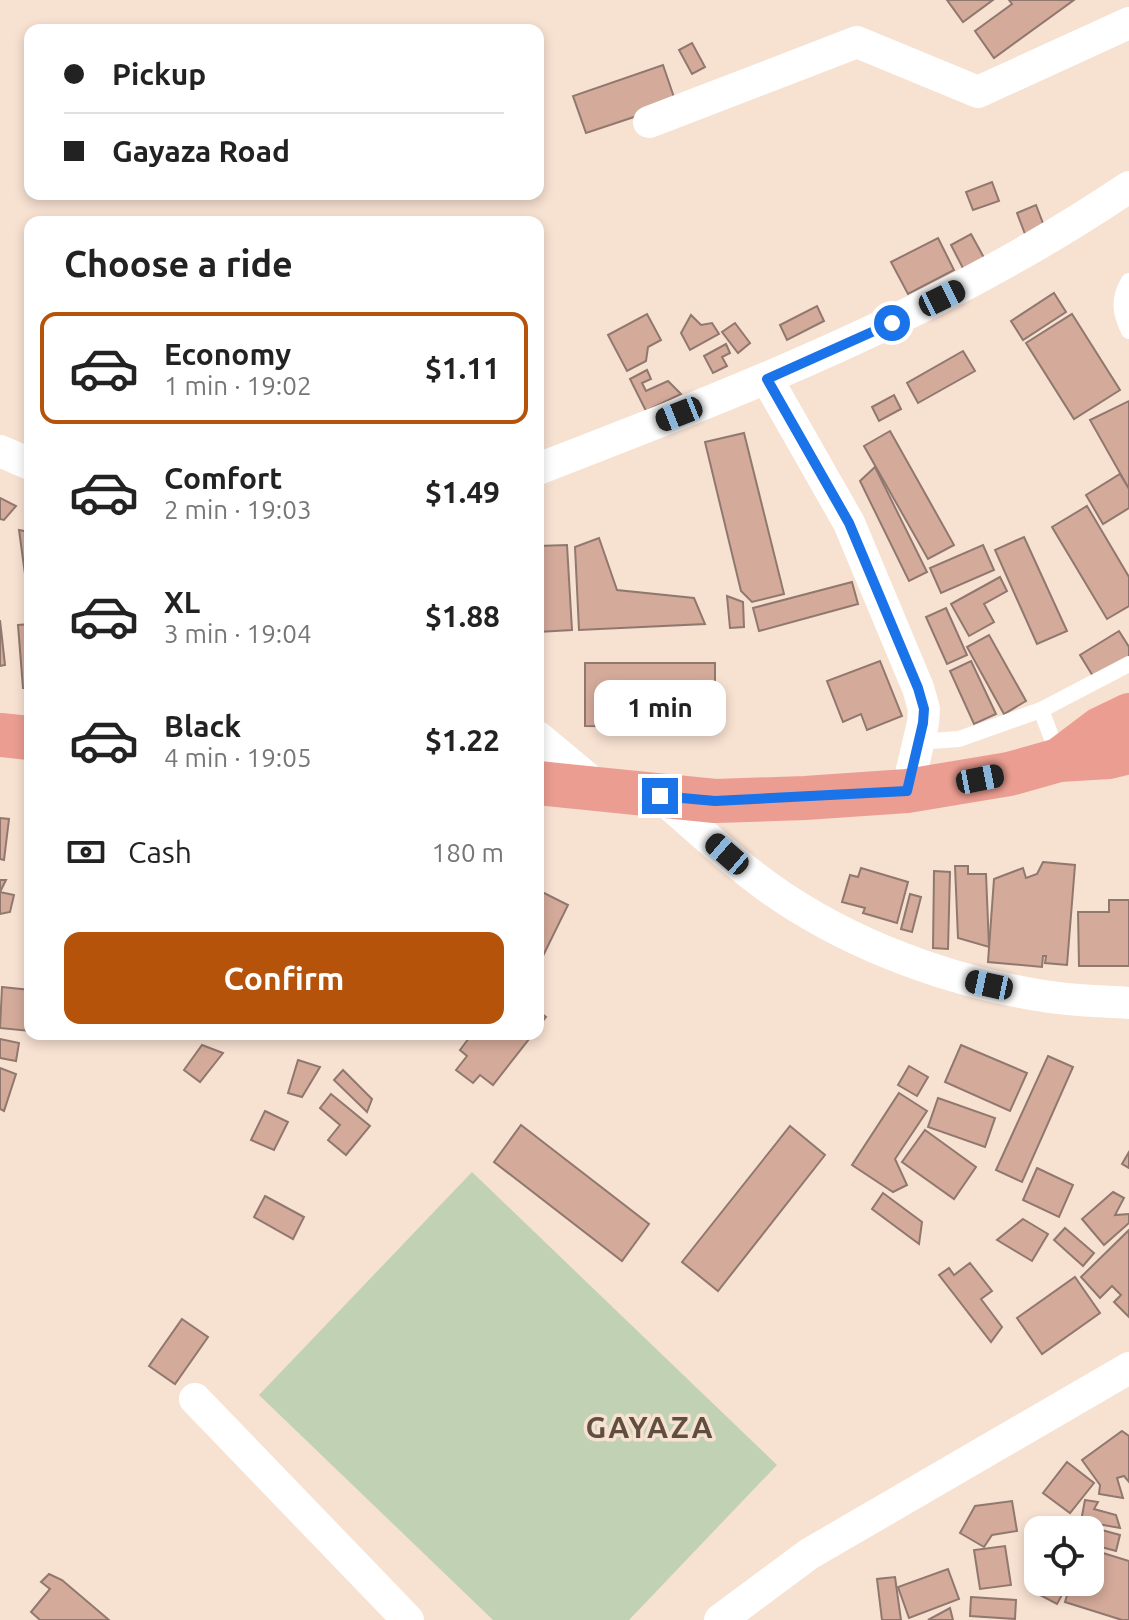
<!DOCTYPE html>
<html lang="en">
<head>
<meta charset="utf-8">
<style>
	body { margin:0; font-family:Ubuntu,sans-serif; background:#f6f6f6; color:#222; height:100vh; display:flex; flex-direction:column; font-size:30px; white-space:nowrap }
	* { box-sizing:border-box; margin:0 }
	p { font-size:26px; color:#767676 }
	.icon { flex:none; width:44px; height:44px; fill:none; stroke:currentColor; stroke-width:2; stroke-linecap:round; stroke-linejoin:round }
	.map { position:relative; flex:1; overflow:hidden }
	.drawer { position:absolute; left:24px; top:216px; width:520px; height:824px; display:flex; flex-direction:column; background:#fff; border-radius:16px; box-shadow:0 4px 12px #0003 }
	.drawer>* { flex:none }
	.banner { position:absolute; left:24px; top:24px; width:520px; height:176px; border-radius:16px; box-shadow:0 4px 12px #0003; display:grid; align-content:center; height:176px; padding:0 40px; background:#fff }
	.fabs { position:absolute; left:1024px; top:1516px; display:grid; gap:16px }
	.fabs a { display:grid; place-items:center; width:80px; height:80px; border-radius:16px; background:#fff; box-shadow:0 4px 12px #0003; font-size:40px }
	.end { position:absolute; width:36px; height:36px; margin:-18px; border:10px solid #1a73e8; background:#fff; box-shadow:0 0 0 4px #fff }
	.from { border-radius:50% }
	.bubble { position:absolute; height:56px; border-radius:16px; background:#fff; box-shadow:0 4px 12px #0003; font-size:26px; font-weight:600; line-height:56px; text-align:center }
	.car { position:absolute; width:24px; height:48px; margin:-24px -12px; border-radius:10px; box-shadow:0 0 6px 2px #0007; background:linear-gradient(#222 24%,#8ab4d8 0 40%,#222 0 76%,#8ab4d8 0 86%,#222 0) }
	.banner b { display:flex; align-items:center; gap:28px; height:76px; font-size:30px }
	.banner b+b { border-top:2px solid #e0e0e0 }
	.banner i { width:20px; height:20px; background:#222 }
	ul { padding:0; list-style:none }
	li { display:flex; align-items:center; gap:24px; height:112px; margin:0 16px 12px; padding:0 24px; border:4px solid transparent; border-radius:16px }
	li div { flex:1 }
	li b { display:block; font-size:30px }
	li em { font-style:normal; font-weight:600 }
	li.selected { border-color:#b45309 }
	li>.icon { width:72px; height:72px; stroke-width:1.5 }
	h2 { padding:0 40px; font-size:36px; line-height:96px }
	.pay { display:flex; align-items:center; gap:20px; height:88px; padding:0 40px; font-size:30px }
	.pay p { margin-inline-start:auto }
	.action { display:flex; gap:16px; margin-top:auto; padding:16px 40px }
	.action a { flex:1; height:92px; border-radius:16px; background:#b45309; color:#fff; font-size:32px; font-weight:600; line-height:92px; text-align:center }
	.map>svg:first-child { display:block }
	.green { fill:#c0d2b3 }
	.building { fill:#d4aa9a; stroke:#90786f; stroke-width:2 }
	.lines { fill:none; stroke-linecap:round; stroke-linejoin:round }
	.service { stroke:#fff; stroke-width:16 }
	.minor { stroke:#fff; stroke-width:32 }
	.primary { stroke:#eb9d91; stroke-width:44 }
	.route { stroke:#1a73e8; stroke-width:10 }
	.labels { text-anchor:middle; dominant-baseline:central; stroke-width:7; stroke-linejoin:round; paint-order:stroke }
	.district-label { font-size:30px; font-weight:bold; letter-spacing:2px; fill:#604e41; stroke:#f7e1d1 }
</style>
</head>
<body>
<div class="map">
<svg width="1129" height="1620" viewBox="0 0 1129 1620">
	<rect width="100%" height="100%" fill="#f7e1d1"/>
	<!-- green -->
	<polygon class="green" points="472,1172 777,1465 629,1620 493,1620 259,1395"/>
	<!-- building -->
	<g class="building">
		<polygon points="947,0 993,0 963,22"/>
		<polygon points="1009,0 1074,0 994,58 975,31 1012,4"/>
		<polygon points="692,43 705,67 692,74 679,50"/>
		<polygon points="663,65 676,103 586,133 573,96"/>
		<polygon points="992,182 999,201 973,210 966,192"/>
		<polygon points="1036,205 1044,226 1025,234 1017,213"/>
		<polygon points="971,234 988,265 967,276 951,245"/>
		<polygon points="938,238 954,270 908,294 891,262"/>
		<polygon points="1054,293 1066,312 1023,340 1011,321"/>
		<polygon points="817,306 824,321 787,340 780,325"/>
		<polygon points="647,314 661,340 648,347 646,361 627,371 608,335"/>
		<polygon points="1072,314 1120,390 1074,419 1026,343"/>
		<polygon points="691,315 701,325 712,323 719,334 690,350 681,333"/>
		<polygon points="735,323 750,343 738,353 722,332"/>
		<polygon points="726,344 730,353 722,357 727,366 713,373 704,356"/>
		<polygon points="963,351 975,371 918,403 907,383"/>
		<polygon points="647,370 651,379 642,383 646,391 668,381 681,394 646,411 630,379"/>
		<polygon points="894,395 901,409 879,421 872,407"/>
		<polygon points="1129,401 1129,489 1090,420"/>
		<polygon points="890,431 954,545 928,559 864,446"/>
		<polygon points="744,433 784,594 752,602 741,591 705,442"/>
		<polygon points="875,467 927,572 909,581 860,481"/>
		<polygon points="1120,474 1129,489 1129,508 1103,524 1086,495"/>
		<polygon points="0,498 16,506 4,520 0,519"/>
		<polygon points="1087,506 1129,577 1129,606 1107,619 1052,527"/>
		<polygon points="19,530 30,532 30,574 25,574"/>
		<polygon points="1024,537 1067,631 1037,644 995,550"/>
		<polygon points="599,538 617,590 694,598 705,624 579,630 575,547"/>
		<polygon points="567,545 572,630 538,632 538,546"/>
		<polygon points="983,545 994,570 941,593 930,568"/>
		<polygon points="1000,577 1007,591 984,604 994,622 969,636 951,604"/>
		<polygon points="852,582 858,604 759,631 753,608"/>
		<polygon points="727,596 743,602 744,627 730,628"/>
		<polygon points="946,608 967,655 947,664 926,617"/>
		<polygon points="0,620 5,665 0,666"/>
		<polygon points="30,624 30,688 23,688 18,625"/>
		<polygon points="1119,631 1129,647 1129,660 1096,681 1080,655"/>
		<polygon points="989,635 1026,701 1004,714 967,647"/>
		<polygon points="880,661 902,716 867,730 861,714 843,722 827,681"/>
		<polygon points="971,661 996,714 974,724 950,671"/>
		<polygon points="585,663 715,663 715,727 585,726"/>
		<polygon points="0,818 9,819 4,860 0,859"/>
		<polygon points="1043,862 1075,865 1067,965 1045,963 1046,956 1043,956 1042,967 988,962 994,879 1023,868 1026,878 1037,874"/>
		<polygon points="955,866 968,866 968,874 986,874 989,947 958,938"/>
		<polygon points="861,868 908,882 897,923 863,913 865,908 842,902 850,875 858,877"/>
		<polygon points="934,871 950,872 948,949 933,948"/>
		<polygon points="0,880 6,880 0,892 14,895 10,912 0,914"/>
		<polygon points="538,890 568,905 538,966"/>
		<polygon points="910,894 921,897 912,932 901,929"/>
		<polygon points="1109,900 1129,900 1129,966 1079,966 1078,912 1109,912"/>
		<polygon points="2,987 30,990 30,1031 0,1028"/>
		<polygon points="538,1011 546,1017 538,1027"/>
		<polygon points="472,1034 533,1034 493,1085 480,1075 473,1083 456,1070 467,1056 460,1050"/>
		<polygon points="0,1039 19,1043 16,1061 0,1058"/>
		<polygon points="202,1045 223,1053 200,1082 184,1070"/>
		<polygon points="961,1045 1027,1073 1010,1111 945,1082"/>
		<polygon points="1048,1056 1073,1067 1022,1182 996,1170"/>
		<polygon points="298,1060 320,1067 302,1097 288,1093"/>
		<polygon points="909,1066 928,1077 917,1096 898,1085"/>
		<polygon points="0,1068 16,1074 4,1111 0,1109"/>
		<polygon points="343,1070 372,1099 367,1112 334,1080"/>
		<polygon points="899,1093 927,1111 895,1159 907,1185 893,1192 852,1165"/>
		<polygon points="331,1094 370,1126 346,1155 328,1140 340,1125 320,1108"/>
		<polygon points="938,1098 995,1118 985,1147 928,1127"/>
		<polygon points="265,1111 288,1122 274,1150 251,1140"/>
		<polygon points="521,1125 649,1224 622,1261 494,1162"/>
		<polygon points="790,1126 825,1155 718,1291 682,1262"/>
		<polygon points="925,1130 976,1167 954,1199 902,1162"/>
		<polygon points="1129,1152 1129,1168 1122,1164"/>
		<polygon points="1037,1168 1073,1185 1059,1217 1023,1200"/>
		<polygon points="1113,1192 1124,1198 1115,1215 1129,1214 1129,1223 1104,1245 1082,1219"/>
		<polygon points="883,1193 922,1222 919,1244 872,1209"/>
		<polygon points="265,1196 304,1217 293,1239 254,1217"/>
		<polygon points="1023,1219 1048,1234 1032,1261 997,1240"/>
		<polygon points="1065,1228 1094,1253 1083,1266 1054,1240"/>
		<polygon points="1129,1230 1129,1317 1114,1302 1121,1295 1112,1286 1100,1298 1081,1277"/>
		<polygon points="970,1263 992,1291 981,1299 1002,1327 991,1342 939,1275 949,1268 954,1275"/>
		<polygon points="1075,1277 1100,1313 1042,1354 1017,1318"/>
		<polygon points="182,1319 208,1337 175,1384 149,1366"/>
		<polygon points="1122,1431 1129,1436 1129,1482 1124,1476 1117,1478 1123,1498 1099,1494 1100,1485 1082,1460"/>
		<polygon points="1067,1462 1094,1483 1070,1513 1043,1493"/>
		<polygon points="1085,1500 1098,1502 1094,1509 1116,1515 1120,1528 1081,1521"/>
		<polygon points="1012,1501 1017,1531 992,1535 984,1547 960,1533 975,1506"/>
		<polygon points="1047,1519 1069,1530 1042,1530"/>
		<polygon points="1087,1526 1120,1535 1116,1551 1090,1544 1090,1530 1086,1530"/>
		<polygon points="1038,1538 1038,1566 1027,1561"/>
		<polygon points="1005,1546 1011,1585 980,1589 974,1550"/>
		<polygon points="1090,1549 1129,1561 1129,1620 1122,1620 1065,1602 1071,1582 1090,1582"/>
		<polygon points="948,1569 959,1599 909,1618 898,1587"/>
		<polygon points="49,1574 62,1580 109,1620 40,1620 31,1612 50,1589 41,1582"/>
		<polygon points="895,1577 901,1620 882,1620 877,1579"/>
		<polygon points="1047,1582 1069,1582 1057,1604 1040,1595"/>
		<polygon points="971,1597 1016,1600 1015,1619 970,1616"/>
		<polygon points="950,1608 953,1620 928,1620"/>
	</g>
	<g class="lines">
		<!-- service -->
		<g class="service">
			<path d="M1129,281C1118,299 1120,313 1129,331"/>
			<polyline points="1041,710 1059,757"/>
			<polyline points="917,742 959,739 1041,710 1129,664"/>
		</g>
		<!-- minor -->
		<g class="minor">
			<polyline points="649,122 857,42 978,92 1129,23"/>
			<polyline points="767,379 849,523 918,688 924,709 923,723 907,791"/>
			<polyline points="0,451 30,464"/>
			<path d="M538,469C745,389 944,312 1129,187"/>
			<polyline points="538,737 599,788"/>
			<path d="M660,796C690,822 718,848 748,872C831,938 940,980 1044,996C1072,1001 1101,1001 1129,1003"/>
			<polyline points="195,1399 408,1620"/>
			<polyline points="720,1620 809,1554 1129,1368"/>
		</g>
		<!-- primary -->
		<g class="primary">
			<polyline points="0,735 30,738"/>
			<polyline points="1059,760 1100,729 1129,715"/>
			<polyline points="538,783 715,801 805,798 907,791 1009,774 1059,760 1109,757 1129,752"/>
		</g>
	</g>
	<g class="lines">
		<!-- route -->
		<polyline class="route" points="660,796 715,801 907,791 923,723 924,709 918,688 849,523 767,379 892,323"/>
	</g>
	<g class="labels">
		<!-- district labels -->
		<g class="district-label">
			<text x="650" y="1427">GAYAZA</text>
		</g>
	</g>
</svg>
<div class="fabs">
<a><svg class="icon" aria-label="locate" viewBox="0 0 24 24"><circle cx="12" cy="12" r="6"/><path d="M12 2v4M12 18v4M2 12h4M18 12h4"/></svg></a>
</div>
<i class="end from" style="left:892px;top:323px"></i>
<i class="end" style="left:660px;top:796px"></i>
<div class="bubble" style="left:594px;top:680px;width:132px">1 min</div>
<i class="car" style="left:942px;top:298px;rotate:64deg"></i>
<i class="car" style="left:679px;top:414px;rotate:248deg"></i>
<i class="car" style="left:980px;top:779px;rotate:79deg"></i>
<i class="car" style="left:727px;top:854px;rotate:311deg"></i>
<i class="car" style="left:989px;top:985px;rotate:282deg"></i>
<div class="banner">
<b><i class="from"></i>Pickup</b>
<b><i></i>Gayaza Road</b>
</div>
<section class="drawer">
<h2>Choose a ride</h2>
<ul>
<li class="selected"><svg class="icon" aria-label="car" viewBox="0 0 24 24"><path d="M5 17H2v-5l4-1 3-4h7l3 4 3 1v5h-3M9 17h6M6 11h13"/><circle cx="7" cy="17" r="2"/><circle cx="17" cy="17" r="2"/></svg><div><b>Economy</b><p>1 min · 19:02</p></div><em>$1.11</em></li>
<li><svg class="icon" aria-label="car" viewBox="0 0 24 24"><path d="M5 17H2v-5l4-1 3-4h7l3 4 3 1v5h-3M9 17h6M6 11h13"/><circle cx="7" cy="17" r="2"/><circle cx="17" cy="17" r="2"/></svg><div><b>Comfort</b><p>2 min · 19:03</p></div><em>$1.49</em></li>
<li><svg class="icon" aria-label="car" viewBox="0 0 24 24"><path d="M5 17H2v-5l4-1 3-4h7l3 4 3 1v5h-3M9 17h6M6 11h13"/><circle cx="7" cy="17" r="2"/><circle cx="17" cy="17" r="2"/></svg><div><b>XL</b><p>3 min · 19:04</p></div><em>$1.88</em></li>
<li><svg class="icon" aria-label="car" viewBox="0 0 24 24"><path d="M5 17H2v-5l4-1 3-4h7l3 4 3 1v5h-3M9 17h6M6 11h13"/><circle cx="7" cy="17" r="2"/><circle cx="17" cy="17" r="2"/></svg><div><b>Black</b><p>4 min · 19:05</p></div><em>$1.22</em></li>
</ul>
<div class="pay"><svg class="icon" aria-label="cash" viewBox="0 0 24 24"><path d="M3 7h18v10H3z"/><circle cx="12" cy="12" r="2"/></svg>Cash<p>180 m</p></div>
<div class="action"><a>Confirm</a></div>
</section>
</div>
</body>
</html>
